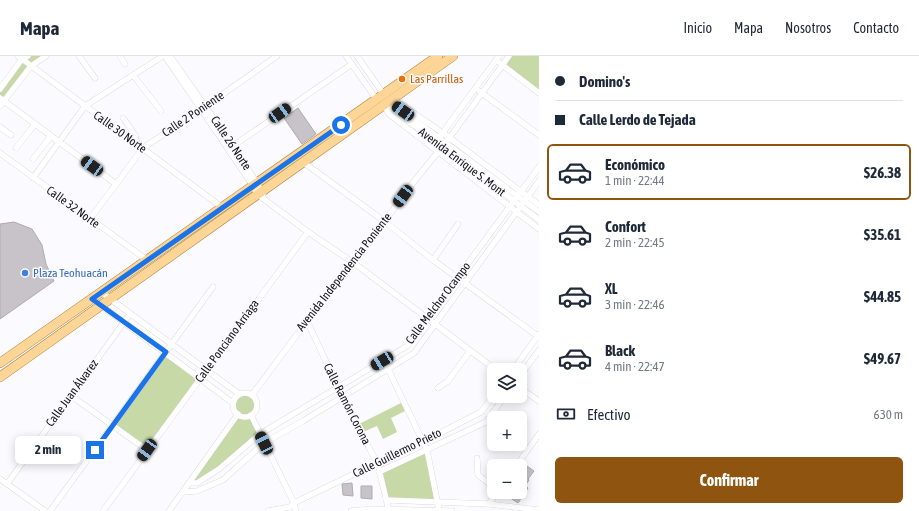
<!DOCTYPE html>
<html lang="es">
<head>
<meta charset="utf-8">
<style>
	body { margin:0; font-family:"Asap Condensed",sans-serif; background:#f6f6f7; color:#1f2937; height:100vh; display:flex; flex-direction:column; font-size:15px; white-space:nowrap }
	* { box-sizing:border-box; margin:0 }
	p { font-size:13px; color:#747a83 }
	.icon { flex:none; width:22px; height:22px; fill:none; stroke:currentColor; stroke-width:2; stroke-linecap:round; stroke-linejoin:round }
	.map { position:relative; flex:1; overflow:hidden }
	.side { display:flex; flex-direction:column; background:#fff; width:380px }
	.side>* { flex:none }
	.guide { display:grid; align-content:center; height:88px; padding:0 16px; background:#fff }
	.buttons { position:absolute; left:487px; top:307px; display:grid; gap:8px }
	.buttons a { display:grid; place-items:center; width:40px; height:40px; border-radius:6px; background:#fff; box-shadow:0 2px 10px #0003; font-size:20px }
	.end { position:absolute; width:18px; height:18px; margin:-9px; border:5px solid #1a73e8; background:#fff; box-shadow:0 0 0 2px #fff }
	.from { border-radius:50% }
	.bubble { position:absolute; height:28px; border-radius:6px; background:#fff; box-shadow:0 2px 10px #0003; font-size:13px; font-weight:700; line-height:28px; text-align:center }
	.car { position:absolute; width:12px; height:24px; margin:-12px -6px; border-radius:5px; box-shadow:0 0 3px 1px #0007; background:linear-gradient(#222 24%,#8ab4d8 0 40%,#222 0 76%,#8ab4d8 0 86%,#222 0) }
	.guide b { display:flex; align-items:center; gap:14px; height:38px; font-size:15px }
	.guide b+b { border-top:1px solid #e0e1e3 }
	.guide i { width:10px; height:10px; background:#1f2937 }
	ul { padding:0; list-style:none }
	li { display:flex; align-items:center; gap:12px; height:56px; margin:0 8px 6px; padding:0 8px; border:2px solid transparent; border-radius:6px }
	li div { flex:1 }
	li b { display:block; font-size:15px }
	li em { font-style:normal; font-weight:700 }
	li.selected { border-color:#8e5410 }
	li>.icon { width:36px; height:36px; stroke-width:1.5 }
	.pay { display:flex; align-items:center; gap:10px; height:44px; padding:0 16px; font-size:15px }
	.pay p { margin-inline-start:auto }
	.primary-button { display:flex; gap:8px; margin-top:auto; padding:8px 16px }
	.primary-button a { flex:1; height:46px; border-radius:6px; background:#8e5410; color:#fff; font-size:16px; font-weight:700; line-height:46px; text-align:center }
	header { display:flex; align-items:center; gap:24px; box-sizing:border-box; height:56px; padding:0 20px; background:#fff; border-bottom:1px solid #e0e1e3 }
	header strong { font-size:19px }
	nav { display:flex; gap:22px; margin-inline-start:auto; font-size:14px }
	main { display:flex; flex:1; min-height:0 }
	.map>svg:first-child { display:block }
	.green { fill:#c6d9a7 }
	.building { fill:#c7c3c8; stroke:#afabb0 }
	.lines { fill:none; stroke-linecap:round; stroke-linejoin:round }
	.street-casing { stroke:#cbcbd1; stroke-width:6 }
	.primary-casing { stroke:#aa803c; stroke-width:10 }
	.street { stroke:#fff; stroke-width:5.5 }
	.primary { stroke:#fdd697; stroke-width:9 }
	.route { stroke:#1a73e8; stroke-width:5 }
	.food-dot { fill:#e8710a; stroke:#fafaff; stroke-width:1.5 }
	.shop-dot { fill:#3f7fe0; stroke:#fafaff; stroke-width:1.5 }
	.labels { text-anchor:middle; dominant-baseline:central; stroke-width:3; stroke-linejoin:round; paint-order:stroke }
	.food-label { font-size:12px; fill:#c56008; stroke:#fafaff; text-anchor:start }
	.street-label { font-size:12px; fill:#141416; stroke:#fafaff }
	.shop-label { font-size:12px; fill:#366cbe; stroke:#fafaff; text-anchor:start }
</style>
</head>
<body>
<header>
<strong>Mapa</strong>
<nav><a>Inicio</a><a>Mapa</a><a>Nosotros</a><a>Contacto</a></nav>
</header>
<main>
<div class="map">
<svg width="539" height="455" viewBox="0 0 539 455">
	<rect width="100%" height="100%" fill="#fafaff"/>
	<!-- green -->
	<g class="green">
		<polygon points="28,0 46,0 31,10 0,51 0,33"/>
		<polygon points="509,0 539,0 539,37 503,9"/>
		<polygon points="166,296 200,322 147,394 112,369"/>
		<circle cx="245" cy="349" r="11"/>
		<polygon points="401,347 405,355 391,362 397,376 383,383 377,370 363,376 359,368"/>
		<polygon points="238,359 246,362 251,361 259,378 206,421 191,426"/>
		<polygon points="427,394 438,446 386,444 379,416"/>
	</g>
	<!-- building -->
	<g class="building">
		<polygon points="298,52 316,78 302,88 284,62"/>
		<polygon points="14,166 32,173 42,189 46,208 54,225 0,263 0,168"/>
		<polygon points="524,408 534,415 528,423 529,424 525,430 528,432 518,447 509,441 513,436 520,436 520,420 522,417 520,415"/>
		<polygon points="352,427 353,440 343,439 342,428"/>
		<polygon points="361,430 372,430 372,443 361,442"/>
	</g>
	<g class="lines">
		<!-- street casing -->
		<g class="street-casing">
			<g id="street">
				<polyline points="18,0 223,152"/>
				<polyline points="79,0 95,22"/>
				<polyline points="120,0 125,8"/>
				<polyline points="165,0 253,130 257,138 308,176 354,207 496,314"/>
				<polyline points="170,0 233,90 257,127 263,138"/>
				<polyline points="346,0 377,44"/>
				<polyline points="357,0 384,39"/>
				<polyline points="496,4 539,37"/>
				<polyline points="133,19 161,55"/>
				<polyline points="0,33 22,3 28,0"/>
				<polyline points="479,35 539,79"/>
				<polyline points="0,42 116,128"/>
				<polyline points="393,43 443,77 539,149"/>
				<polyline points="389,45 539,156"/>
				<polyline points="384,49 389,58 539,173"/>
				<polyline points="385,49 436,85 539,164"/>
				<polyline points="0,50 31,10 46,0"/>
				<polyline points="123,62 135,79 137,88"/>
				<polyline points="0,71 11,79"/>
				<polyline points="441,79 499,0"/>
				<polyline points="16,92 35,68"/>
				<polyline points="230,92 352,8"/>
				<polyline points="0,97 147,204"/>
				<polyline points="33,103 51,80"/>
				<polyline points="303,106 384,165 433,204 539,281"/>
				<polyline points="33,122 85,50 163,0"/>
				<polyline points="90,163 143,92 206,50 277,0"/>
				<polyline points="433,204 458,168"/>
				<polyline points="101,236 239,338"/>
				<polyline points="92,243 233,347"/>
				<polyline points="307,265 338,331 378,409 389,455"/>
				<polyline points="382,305 388,313 427,394 439,454"/>
				<polyline points="513,314 539,278"/>
				<polyline points="520,320 539,294"/>
				<polyline points="438,332 448,325 470,295"/>
				<polyline points="520,332 539,345"/>
				<circle cx="245" cy="349" r="12"/>
				<polyline points="70,339 147,394"/>
				<polyline points="252,339 307,265 354,207 412,128 450,81 509,0"/>
				<polyline points="251,359 294,447 296,455"/>
				<polyline points="477,402 478,419 494,431"/>
				<polyline points="516,410 539,378"/>
				<polyline points="379,416 486,366 505,340"/>
				<polyline points="0,423 45,455"/>
				<polyline points="189,427 197,427 219,413 260,378 407,290 539,111"/>
				<polyline points="7,428 130,258"/>
				<polyline points="183,436 197,435 223,424 264,387 303,365 414,297 539,125"/>
				<polyline points="386,444 489,448 539,454"/>
				<polyline points="489,448 497,436"/>
				<polyline points="50,455 213,231"/>
				<polyline points="103,455 308,176"/>
				<polyline points="169,455 238,358"/>
				<polyline points="268,455 290,451 294,447 360,415 378,409 481,356 494,339"/>
				<polyline points="351,455 372,453 452,455"/>
			</g>
		</g>
		<!-- primary casing -->
		<g class="primary-casing">
			<g id="primary">
				<polyline points="0,307 438,0"/>
				<polyline points="0,321 453,0"/>
			</g>
		</g>
		<!-- street -->
		<use href="#street" class="street"/>
		<!-- primary -->
		<use href="#primary" class="primary"/>
	</g>
	<g class="lines">
		<!-- route -->
		<polyline class="route" points="95,394 166,296 92,243 341,69"/>
	</g>
	<!-- markers -->
	<circle class="food-dot" cx="402" cy="23" r="4"/>
	<circle class="shop-dot" cx="25" cy="217" r="4"/>
	<g class="labels">
		<!-- food labels -->
		<g class="food-label">
			<text x="410" y="23">Las Parrillas</text>
		</g>
		<!-- street labels -->
		<g class="street-label">
			<text transform="translate(193 58) rotate(-34)">Calle 2 Poniente</text>
			<text transform="translate(120 76) rotate(36)">Calle 30 Norte</text>
			<text transform="translate(231 87) rotate(56)">Calle 26 Norte</text>
			<text transform="translate(462 106) rotate(37)">Avenida Enrique S. Mont</text>
			<text transform="translate(73 151) rotate(36)">Calle 32 Norte</text>
			<text transform="translate(344 216) rotate(-52)">Avenida Independencia Poniente</text>
			<text transform="translate(438 247) rotate(-53)">Calle Melchor Ocampo</text>
			<text transform="translate(227 285) rotate(-54)">Calle Ponciano Arriaga</text>
			<text transform="translate(72 337) rotate(-54)">Calle Juan Álvarez</text>
			<text transform="translate(347 348) rotate(63)">Calle Ramón Corona</text>
			<text transform="translate(397 397) rotate(-26)">Calle Guillermo Prieto</text>
		</g>
		<!-- shop labels -->
		<g class="shop-label">
			<text x="33" y="217">Plaza Teohuacán</text>
		</g>
	</g>
</svg>
<div class="buttons">
<a><svg class="icon" aria-label="layers" viewBox="0 0 24 24"><path d="M12 4l9 5-9 5-9-5zM3 14l9 5 9-5"/></svg></a>
<a>+</a>
<a>−</a>
</div>
<i class="end from" style="left:341px;top:69px"></i>
<i class="end" style="left:95px;top:394px"></i>
<div class="bubble" style="left:15px;top:380px;width:66px">2 min</div>
<i class="car" style="left:403px;top:55px;rotate:305deg"></i>
<i class="car" style="left:280px;top:57px;rotate:55deg"></i>
<i class="car" style="left:92px;top:110px;rotate:306deg"></i>
<i class="car" style="left:403px;top:140px;rotate:217deg"></i>
<i class="car" style="left:382px;top:305px;rotate:239deg"></i>
<i class="car" style="left:264px;top:387px;rotate:334deg"></i>
<i class="car" style="left:147px;top:394px;rotate:216deg"></i>
</div>
<section class="side">
<div class="guide">
<b><i class="from"></i>Domino's</b>
<b><i></i>Calle Lerdo de Tejada</b>
</div>
<ul>
<li class="selected"><svg class="icon" aria-label="car" viewBox="0 0 24 24"><path d="M5 17H2v-5l4-1 3-4h7l3 4 3 1v5h-3M9 17h6M6 11h13"/><circle cx="7" cy="17" r="2"/><circle cx="17" cy="17" r="2"/></svg><div><b>Económico</b><p>1 min · 22:44</p></div><em>$26.38</em></li>
<li><svg class="icon" aria-label="car" viewBox="0 0 24 24"><path d="M5 17H2v-5l4-1 3-4h7l3 4 3 1v5h-3M9 17h6M6 11h13"/><circle cx="7" cy="17" r="2"/><circle cx="17" cy="17" r="2"/></svg><div><b>Confort</b><p>2 min · 22:45</p></div><em>$35.61</em></li>
<li><svg class="icon" aria-label="car" viewBox="0 0 24 24"><path d="M5 17H2v-5l4-1 3-4h7l3 4 3 1v5h-3M9 17h6M6 11h13"/><circle cx="7" cy="17" r="2"/><circle cx="17" cy="17" r="2"/></svg><div><b>XL</b><p>3 min · 22:46</p></div><em>$44.85</em></li>
<li><svg class="icon" aria-label="car" viewBox="0 0 24 24"><path d="M5 17H2v-5l4-1 3-4h7l3 4 3 1v5h-3M9 17h6M6 11h13"/><circle cx="7" cy="17" r="2"/><circle cx="17" cy="17" r="2"/></svg><div><b>Black</b><p>4 min · 22:47</p></div><em>$49.67</em></li>
</ul>
<div class="pay"><svg class="icon" aria-label="cash" viewBox="0 0 24 24"><path d="M3 7h18v10H3z"/><circle cx="12" cy="12" r="2"/></svg>Efectivo<p>630 m</p></div>
<div class="primary-button"><a>Confirmar</a></div>
</section>
</main>
</body>
</html>
